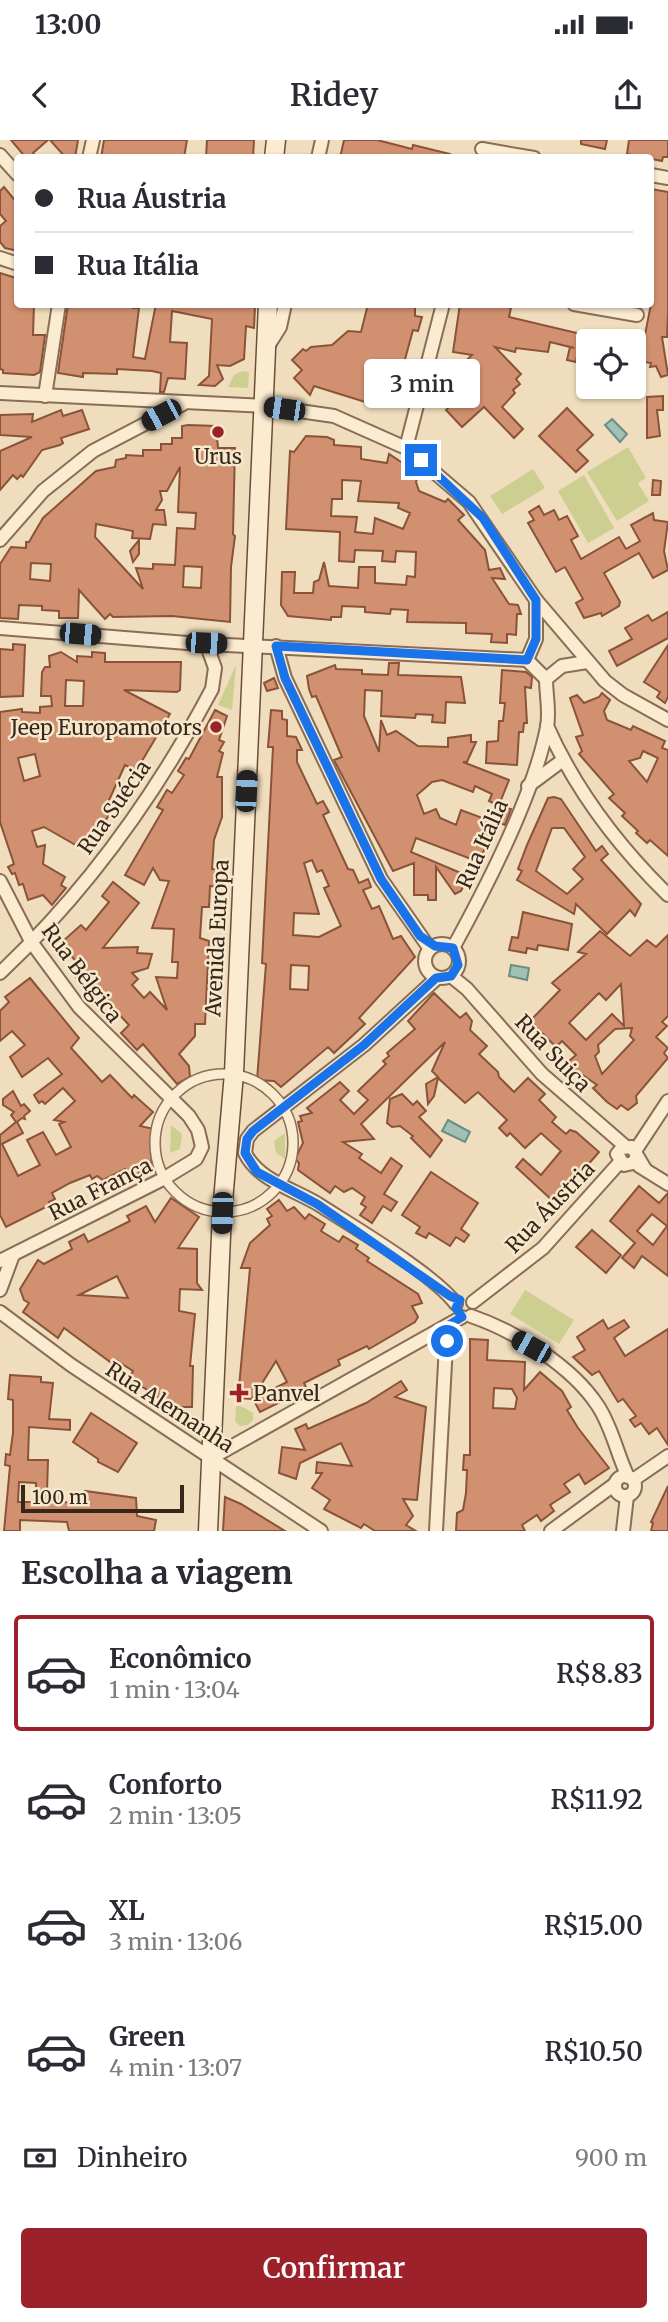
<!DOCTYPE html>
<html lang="pt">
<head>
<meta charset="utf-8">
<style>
	body { margin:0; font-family:Merriweather,serif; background:#f2f2f3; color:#2b2b33; height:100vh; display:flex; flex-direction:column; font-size:26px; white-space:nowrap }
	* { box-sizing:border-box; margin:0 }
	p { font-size:23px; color:#7c7c81 }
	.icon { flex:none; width:38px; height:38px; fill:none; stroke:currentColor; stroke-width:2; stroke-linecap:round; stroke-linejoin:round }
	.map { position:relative; height:1391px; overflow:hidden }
	.drawer { display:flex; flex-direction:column; background:#fff; flex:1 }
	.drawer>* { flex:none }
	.hud { position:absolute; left:14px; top:14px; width:640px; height:154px; border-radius:7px; box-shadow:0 2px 5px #0004; display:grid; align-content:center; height:154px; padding:0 21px; background:#fff }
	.controls { position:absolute; left:576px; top:189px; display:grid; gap:14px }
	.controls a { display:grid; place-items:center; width:70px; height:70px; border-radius:7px; background:#fff; box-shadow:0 2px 5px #0004; font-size:35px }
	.scale { position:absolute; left:21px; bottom:18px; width:163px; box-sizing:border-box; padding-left:7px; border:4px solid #37271b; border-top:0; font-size:19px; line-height:24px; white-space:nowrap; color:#37271b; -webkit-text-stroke:5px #f7e8cd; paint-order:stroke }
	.end { position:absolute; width:32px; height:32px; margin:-16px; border:9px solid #1a73e8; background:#fff; box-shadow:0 0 0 4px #fff }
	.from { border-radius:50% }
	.bubble { position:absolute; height:49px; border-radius:7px; background:#fff; box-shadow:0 2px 5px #0004; font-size:23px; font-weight:600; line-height:49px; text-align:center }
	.car { position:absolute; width:21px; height:42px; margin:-21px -10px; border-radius:9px; box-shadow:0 0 5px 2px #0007; background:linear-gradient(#222 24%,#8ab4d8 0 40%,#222 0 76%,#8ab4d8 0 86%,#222 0) }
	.hud b { display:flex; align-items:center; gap:24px; height:66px; font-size:26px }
	.hud b+b { border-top:2px solid #e1e1e2 }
	.hud i { width:18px; height:18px; background:#2b2b33 }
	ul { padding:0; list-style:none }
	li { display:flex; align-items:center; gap:21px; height:116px; margin:0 14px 10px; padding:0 7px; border:4px solid transparent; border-radius:7px }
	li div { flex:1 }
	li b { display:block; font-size:26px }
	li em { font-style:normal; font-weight:600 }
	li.current { border-color:#9c212b }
	li>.icon { width:63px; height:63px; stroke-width:1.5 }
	h2 { padding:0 21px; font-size:32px; line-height:84px }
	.pay { display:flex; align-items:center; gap:18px; height:77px; padding:0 21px; font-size:26px }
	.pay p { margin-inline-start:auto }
	.button { display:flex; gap:14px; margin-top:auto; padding:14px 21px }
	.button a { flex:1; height:80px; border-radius:7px; background:#9c212b; color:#fff; font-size:28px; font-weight:600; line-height:80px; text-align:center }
	.status { display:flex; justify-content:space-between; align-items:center; height:49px; padding:0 35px; background:#fff; direction:ltr }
	.status svg { height:19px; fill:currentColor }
	header { display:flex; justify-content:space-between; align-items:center; height:91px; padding:0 21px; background:#fff; font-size:32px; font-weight:600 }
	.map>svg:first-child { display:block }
	.green { fill:#cccf90 }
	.water { fill:#a1c1b5; stroke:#688f83; stroke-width:2 }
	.building { fill:#d19170; stroke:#8a5339; stroke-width:2; fill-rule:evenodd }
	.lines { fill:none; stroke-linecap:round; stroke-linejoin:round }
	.pedestrian-casing { stroke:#896d55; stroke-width:12 }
	.minor-casing { stroke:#896d55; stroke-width:16 }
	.secondary-casing { stroke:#6b4e38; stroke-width:21 }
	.pedestrian { stroke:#fbebd0; stroke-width:9 }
	.minor { stroke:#fbebd0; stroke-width:12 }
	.secondary { stroke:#fbebd0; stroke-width:18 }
	.route { stroke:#1a73e8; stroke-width:9 }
	.poi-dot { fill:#9c212b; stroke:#f7e8cd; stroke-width:2.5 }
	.labels { text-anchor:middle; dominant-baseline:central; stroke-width:5; stroke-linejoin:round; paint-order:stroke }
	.poi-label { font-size:21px; fill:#37271b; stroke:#f7e8cd }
	.street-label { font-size:21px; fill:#37271b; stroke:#f7e8cd }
</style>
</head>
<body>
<div class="status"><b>13:00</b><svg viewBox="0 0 49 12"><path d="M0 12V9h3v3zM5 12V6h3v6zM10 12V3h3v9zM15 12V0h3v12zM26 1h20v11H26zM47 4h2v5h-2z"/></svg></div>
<header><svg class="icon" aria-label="back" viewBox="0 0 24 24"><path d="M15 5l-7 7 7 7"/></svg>Ridey<svg class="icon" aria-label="share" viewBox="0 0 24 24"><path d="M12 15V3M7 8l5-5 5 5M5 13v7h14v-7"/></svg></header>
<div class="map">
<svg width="668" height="1391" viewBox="0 0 668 1391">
	<rect width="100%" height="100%" fill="#f0ddbd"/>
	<!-- green -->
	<g class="green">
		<polygon points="242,231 249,232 248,248 228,247 234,235"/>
		<polygon points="628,307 646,338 638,343 649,361 617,381 587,332"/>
		<polygon points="533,329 545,348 502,374 490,356"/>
		<polygon points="584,335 614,388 588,403 558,351"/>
		<polygon points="236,525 232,570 218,565"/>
		<polygon points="171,985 182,994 180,1009 170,1013"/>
		<polygon points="285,993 285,1019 276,1013 274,1001"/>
		<polygon points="525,1150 574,1180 559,1204 510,1174"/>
		<polygon points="236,1266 241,1266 253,1273 253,1280 248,1285 240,1286 235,1281"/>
	</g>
	<!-- water -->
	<g class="water">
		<polygon points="612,279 627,294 620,302 605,285"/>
		<polygon points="511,825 529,828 527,840 509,836"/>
		<polygon points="448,980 470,992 465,1002 442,991"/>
	</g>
	<!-- building -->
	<g class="building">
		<polygon points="11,0 48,0 33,13 37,18 26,18"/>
		<polygon points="50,0 78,0 75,18 66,18"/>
		<polygon points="104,0 187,0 184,18 101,18"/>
		<polygon points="207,0 254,0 253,18 206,18"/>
		<polygon points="344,0 377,0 412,9 413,5 450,14 450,18 340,18"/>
		<polygon points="581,0 607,0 605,9 581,4"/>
		<polygon points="629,0 668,0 668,17 663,17 662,21 627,14"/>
		<polygon points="4,47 18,64 18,111 5,108 0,102 0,86 6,81 0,74 0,51"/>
		<polygon points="651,49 668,52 668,172 667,197 662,197 668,235 661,237 656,226 650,227 651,223 644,222 644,219 634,217 634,199 644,200 651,164"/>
		<polygon points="0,133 16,138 18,164 34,164 33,195 45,195 40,232 34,235 3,233 3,230 0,229"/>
		<polygon points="68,164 133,164 133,168 139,168 133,217 145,219 156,164 255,166 254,188 246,186 244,219 230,226 217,225 223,239 215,246 199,245 209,236 212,179 172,171 170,202 187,203 185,239 168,238 164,252 160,252 161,233 152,231 117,229 117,234 83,233 83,237 58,233"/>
		<polygon points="368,164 415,164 415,176 422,177 418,191 413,190 395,256 382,253 378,266 314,246 310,255 294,238 302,230 292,220 303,209 306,211 311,207 332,205 348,191 361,192"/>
		<polygon points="460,164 498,164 511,168 509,177 581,194 576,222 567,220 570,207 574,208 550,202 548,212 516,208 515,212 495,207 521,234 516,239 520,244 513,250 515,253 502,267 523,289 514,298 484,267 462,287 446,270 454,262 449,258 455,253 444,242 472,215 453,212"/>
		<polygon points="663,256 663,270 657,270 660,296 647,298 647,257"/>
		<polygon points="567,268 593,295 577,310 588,321 576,332 539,296"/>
		<polygon points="61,270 63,276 82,270 89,289 61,298 63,303 60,305 42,310 23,337 21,335 17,339 13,335 0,350 0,311 32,297 0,295 0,275 33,274 32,282"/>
		<path d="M188,285L216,286L218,308H235L233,394L235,396L231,427L230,482L172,476L113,477L110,474L105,479L79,450L78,478H59V471L42,470V466L19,465L18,479L0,478V424L11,407L26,408V402H29L43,378L96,331L115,327L116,320L126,318V315L143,316V310H161V304H172V298H182V286ZM180,327L178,372L196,373L195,389L177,388L175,425L153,424V429L136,428L143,449L95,397L96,384L133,391L132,398L150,399L153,384L166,385L164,370H156L162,360L160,351H167ZM31,423L51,424L50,441L30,439ZM184,426L202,427L201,448L183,447Z"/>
		<path d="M306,296L327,297L334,300V305L361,307V319L387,323L389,314L413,330L411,333L418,336L416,342L419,351L445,362L448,359L464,375L458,380L485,410L489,430L500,428L505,439L492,438L509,464L518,465L521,474H517L516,495L507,494V503L491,502L492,494L466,493V483L407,482L408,470L391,469L390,474L365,472V467L342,466L341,477H331V480L288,476L281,465L282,432H295L294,453H313L314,442L319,440L324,422L329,446L358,448L359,427H375V443L406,445L407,436L415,437L416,412L396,411L395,422L382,421L383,411L355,410L354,422L339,421L340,392L286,389L290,311L294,312ZM342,340L361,341L358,361L399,363L398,368L410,373L403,389L375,378L373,394L355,392L357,377L331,376L332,359H342Z"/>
		<polygon points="653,340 661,341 660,355 652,355"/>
		<polygon points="539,366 544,375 554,370 559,380 567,376 578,396 571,400 581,419 619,397 626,409 640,401 631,385 653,373 654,380 668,382 664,411 668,430 653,438 639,413 604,433 620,462 619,466 602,476 601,473 584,478 576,463 583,459 565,427 556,432 528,383 534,380 529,372"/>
		<polygon points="139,400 139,414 133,422 130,411"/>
		<polygon points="668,472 668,498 617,526 609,511 632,499 625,488 648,475 652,481"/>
		<polygon points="13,504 25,505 23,556 0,557 0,509 13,510"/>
		<polygon points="668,505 668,557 665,563 657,557 660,552 644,542"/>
		<path d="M61,512L77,522V516L92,517V512L105,513V522H181L180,550L177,552L124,550L170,574L136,631L125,625L105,669L111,672L86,711L44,687L32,691L37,707L45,705L43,724L65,737L61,745L66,748L52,765L43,755L28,760L23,744L19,745L15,733L12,734L8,727L14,724L0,682V572L22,569V572L40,573V567L52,566L51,556H41L42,532L45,527H50L49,516ZM66,540L84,541L83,566H65ZM35,614L40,636L24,641L18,618Z"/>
		<polygon points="389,523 399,523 398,535 461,537 465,563 446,562 445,583 432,582 433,575 416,574 415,578 381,576 382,551 365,550 364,576 379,612 381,580 387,595 396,591 418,606 448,607 448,598 471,595 471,602 476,602 467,622 463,622 509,640 499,665 511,669 505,685 489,679 495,664 489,661 492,654 475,646 473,652 442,640 432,642 417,655 424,674 436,669 440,678 456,685 461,670 496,683 479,722 416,698 411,712 468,736 461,751 455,754 436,727 436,760 428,760 428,755 414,755 414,723 393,731 336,624 334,620 342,617 316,556 312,557 309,549 307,536 335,525 336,529 362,530 362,534 388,535"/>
		<polygon points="502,530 526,532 532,537 531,548 525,547 527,583 524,583 523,592 519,592 517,625 486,623 487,602 498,601 499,581 503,581 505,563 500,563"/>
		<polygon points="274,538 278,548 267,551 264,543"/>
		<path d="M602,553L610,560L604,571L607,580L631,590L633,586L665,601L662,608L668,610V716L650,700L647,703L636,693L638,691L622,676L625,673L609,658L614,654L579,614L582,611L576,597L583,595L570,558L577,555L584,563L599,557ZM643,611L658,618L647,642L629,621L640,618Z"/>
		<polygon points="215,570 227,576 219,600 224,602 219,611 223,613 217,637 222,637 222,677 214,700 212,729 218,729 217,747 210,746 209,767 202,767 200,798 209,801 205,884 195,884 195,896 179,914 189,926 190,937 177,944 143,904 137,910 121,893 129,885 85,838 80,843 74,834 81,827 65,809 68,807 63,801 81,785 86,790 109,762 102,756 113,742 139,763 103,808 138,807 137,813 152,814 148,828 132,833 138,839 132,845 144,858 150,852 167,870 156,837 177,838 178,822 172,822 174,789 152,788 169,741 160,740 153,728 144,745 125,735 163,670 157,667 167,650 172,653 184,635 178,631 186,618 189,619"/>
		<path d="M271,570L282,571V579L287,580V596L296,597L302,610H297V622L317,664L323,661L329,672L323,675L348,729L353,730L359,743L368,739L371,747L363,750L372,769L379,766L393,799L401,796L415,817L359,878L365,884L334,913L328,907L281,947L274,941L257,940L266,824L262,823L273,607H268ZM312,720L317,732L322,730L329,746L324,748L341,786L319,797L293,795L294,773L319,774L304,723ZM291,825L309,826L308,850L290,849Z"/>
		<path d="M554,657L561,659L596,711L602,706L608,714L601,720L641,764L635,776L630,770L607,794L576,764L574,774L517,740L522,731L518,729L527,705L548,658ZM552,688H564L585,717L573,729L583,739L567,754L536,731Z"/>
		<polygon points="523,772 572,784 568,810 538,805 537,810 527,808 526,813 509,810 512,797 518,798"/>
		<path d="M600,791L630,816L647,800L656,807L668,795V876L662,882L667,886L656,897L668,908L664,913L668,918L636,956L637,963L628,970L621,965L617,969L607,962L593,948L597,945L573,928L569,921L576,915L562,901L556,907L530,881L560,850L552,843L586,814L578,812ZM621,844L624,886L612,874L586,900L569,883L599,853L606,860ZM632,888L630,896L634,900L602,934L595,916L599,912L598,905L615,889Z"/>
		<polygon points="30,838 79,898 71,908 102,942 110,935 132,958 134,955 153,972 140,986 154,989 152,1002 155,1002 150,1028 136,1025 140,1034 129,1039 125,1029 103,1040 97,1036 92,1039 90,1035 70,1043 52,1053 55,1059 49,1062 50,1065 6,1087 0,1075 0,995 16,982 11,975 14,972 3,965 3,959 13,951 21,966 24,964 30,971 24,976 25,979 22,978 17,982 23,993 2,1004 18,1036 40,1025 27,1000 43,992 56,1015 71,1007 59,984 64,982 54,980 75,961 63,948 45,964 42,961 39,963 34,955 62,934 48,918 22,937 10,917 25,905 12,891 0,901 0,871 9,862 5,857"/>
		<polygon points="434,853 460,878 466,873 472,881 470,890 487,906 479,914 498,932 499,937 514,952 528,938 545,954 539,960 556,977 552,982 566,994 570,990 576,992 599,1012 586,1027 584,1025 555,1063 516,1027 523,1019 541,1035 561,1011 541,993 525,1008 510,993 507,996 499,988 507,980 478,952 465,963 438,938 434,956 428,964 426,944 438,937 432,931 445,902 361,984 374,999 343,1002 362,1014 359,1018 381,1033 391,1018 402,1026 384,1054 397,1062 391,1071 383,1066 372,1083 360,1075 366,1067 361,1064 365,1057 352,1048 344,1052 335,1046 330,1053 298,1030 299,1023 295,1019 303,1003 298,982 302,981 300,976 312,973 307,968 340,942 349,951 340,960 354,974 368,960 358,951 386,924 383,921 389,916 387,913 415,889 408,881"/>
		<polygon points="402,954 413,965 417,961 426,971 419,977 442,1000 430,1017 411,998 413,996 400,986 392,987 387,983 390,959"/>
		<polygon points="431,1032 478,1063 461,1089 469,1095 464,1102 456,1097 450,1106 429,1093 426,1098 416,1093 420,1087 402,1075"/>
		<path d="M639,1046L659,1063L668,1053V1136L642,1116L634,1128L622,1118L635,1103L610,1081ZM652,1074L667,1086L653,1105L637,1091Z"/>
		<path d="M171,1058L199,1077L178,1108L197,1109V1143L202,1150L180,1149L179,1171L195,1174L190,1226H193L192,1267H173L129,1238L133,1231L116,1220L113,1224L64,1188L58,1198L23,1172L29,1163L24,1160L20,1149L38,1120L44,1124L72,1109L69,1102L84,1094L88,1102L130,1081L127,1076L146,1066L155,1082ZM117,1136L128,1158L79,1155Z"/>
		<polygon points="279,1060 287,1071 294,1067 305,1079 309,1074 325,1084 321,1091 339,1102 343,1096 358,1105 356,1109 369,1118 367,1121 418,1154 422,1163 412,1166 418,1177 415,1182 369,1209 367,1206 338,1220 340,1225 304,1243 306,1247 295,1255 260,1272 253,1259 287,1242 276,1221 252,1259 238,1258 250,1128 241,1128 250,1103 270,1085 267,1079 272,1076 267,1069"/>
		<polygon points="592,1090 621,1115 606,1133 576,1107"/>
		<polygon points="603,1180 608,1189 624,1180 629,1187 614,1198 625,1216 668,1189 668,1305 657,1288 649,1294 641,1283 635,1287 630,1280 636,1276 623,1259 618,1262 599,1231 592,1235 573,1217 585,1210 577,1197"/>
		<path d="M470,1199L488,1200L487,1220L525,1222L524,1250L540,1232L562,1251L571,1267L567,1270L578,1288L609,1328L585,1344L579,1334L564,1344L570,1352L550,1365L554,1371L541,1381L537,1375L522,1385L525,1391H456L457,1373L463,1370L466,1353L467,1330H463L464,1315H470ZM494,1248L512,1249L517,1258L515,1269L493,1268Z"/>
		<path d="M10,1235L41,1237V1242L53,1243L49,1279L70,1280V1290L29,1287L28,1320H48L47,1352L61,1353V1362L84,1363L85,1351L136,1358L137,1376L156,1380L154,1391H69L67,1382L20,1380V1391H4L10,1326L5,1325L6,1314L10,1315L13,1293V1260L8,1259ZM19,1342L36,1343V1362H18Z"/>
		<polygon points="401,1241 407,1250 395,1257 426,1267 417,1360 403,1359 413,1376 406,1385 416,1391 375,1391 364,1384 361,1388 324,1369 330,1360 312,1348 322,1333 316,1333 317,1322 352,1326 341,1303 300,1323 296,1339 279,1333 282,1307 305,1310 295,1289 306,1284 308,1289 366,1263"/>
		<polygon points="91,1273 137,1303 118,1332 98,1322 98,1319 73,1302"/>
		<polygon points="668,1346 668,1391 651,1391 653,1383 651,1382"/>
		<polygon points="225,1357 241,1364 285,1391 223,1391"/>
	</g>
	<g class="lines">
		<!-- pedestrian casing -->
		<g class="pedestrian-casing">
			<circle id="pedestrian" cx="224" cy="1003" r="69"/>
		</g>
		<!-- minor casing -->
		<g class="minor-casing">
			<g id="minor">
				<polyline points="482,9 534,18"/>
				<polyline points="0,15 18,35"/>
				<polyline points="89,18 93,0"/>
				<polyline points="318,18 322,0"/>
				<polyline points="651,35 668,38"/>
				<polyline points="0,118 18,124"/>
				<polyline points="574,164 637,175"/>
				<polyline points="268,206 280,187 285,164"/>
				<polyline points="0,253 265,266 334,276 406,308 469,362 536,460 605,541 623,555 668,580"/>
				<polyline points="45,256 59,164"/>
				<polyline points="406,308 443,164"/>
				<polyline points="0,400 43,351 93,311 183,264"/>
				<polyline points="0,488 187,503 527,520"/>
				<polyline points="276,506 285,538 381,739 430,809"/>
				<polyline points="527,520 536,499 536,460"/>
				<polyline points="546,539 562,526 587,522"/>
				<path d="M547,586C576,651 617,705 668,755"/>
				<polyline points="528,646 563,620"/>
				<polyline points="0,741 32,803 79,867 189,976 198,990 202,1007 196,1019 163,1039 0,1121"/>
				<circle cx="442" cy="821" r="17"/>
				<path d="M453,808C486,748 534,655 547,587C550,572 546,554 546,539L527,520"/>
				<path d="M0,833C86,752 157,653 212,549L215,528L206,503"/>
				<polyline points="451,836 467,849 542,934 625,1006"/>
				<path d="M437,838L364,905L253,991L247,999L245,1013C258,1040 293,1049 318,1064C352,1086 434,1134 456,1164"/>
				<polyline points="635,1011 668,961"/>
				<polyline points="636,1018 633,1023 624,1025 617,1014 622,1008 632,1007 645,1029"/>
				<polyline points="639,1026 668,1044"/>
				<polyline points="0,1150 13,1115"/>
				<polyline points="473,1162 543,1108 620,1022"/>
				<polyline points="0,1172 71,1225 321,1391"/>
				<path d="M471,1176C515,1191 572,1226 598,1266C612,1287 617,1314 628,1337"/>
				<polyline points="213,1317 462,1177"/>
				<circle cx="625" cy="1346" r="10"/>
				<polyline points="633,1340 668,1316"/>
				<polyline points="436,1391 447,1186"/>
				<polyline points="551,1391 615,1344"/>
				<polyline points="623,1391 627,1356"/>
			</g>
		</g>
		<!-- secondary casing -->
		<g class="secondary-casing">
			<g id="secondary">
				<polyline points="274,18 276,0"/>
				<polyline points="208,1391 222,1073 234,933 268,164"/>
			</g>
		</g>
		<!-- pedestrian -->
		<use href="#pedestrian" class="pedestrian"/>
		<!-- minor -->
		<use href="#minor" class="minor"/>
		<!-- secondary -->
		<use href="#secondary" class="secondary"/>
	</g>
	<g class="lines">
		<!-- route -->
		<polyline class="route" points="421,320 483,378 536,460 536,499 527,520 276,506 285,538 381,739 420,796 435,806 453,808 458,825 451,836 436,838 364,905 253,991 247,999 245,1013 257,1032 317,1064 450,1156 460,1160 456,1168 462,1177 447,1186 447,1201"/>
	</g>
	<!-- markers -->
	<g class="poi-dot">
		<circle cx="218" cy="292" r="7"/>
		<circle cx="216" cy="587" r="7"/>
		<path d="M235.5 1242.5h7v7h7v7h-7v7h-7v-7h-7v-7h7z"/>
	</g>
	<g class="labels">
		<!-- poi labels -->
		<g class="poi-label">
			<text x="218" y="316">Urus</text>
			<text x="202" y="587" text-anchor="end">Jeep Europamotors</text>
			<text x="253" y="1253" text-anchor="start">Panvel</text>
		</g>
		<!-- street labels -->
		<g class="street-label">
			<text transform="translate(114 667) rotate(-55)">Rua Suécia</text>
			<text transform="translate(482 704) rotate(-66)">Rua Itália</text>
			<text transform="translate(217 798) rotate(-87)">Avenida Europa</text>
			<text transform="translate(82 833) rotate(53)">Rua Bélgica</text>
			<text transform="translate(553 913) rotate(46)">Rua Suiça</text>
			<text transform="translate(100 1049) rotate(-27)">Rua França</text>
			<text transform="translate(550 1067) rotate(-46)">Rua Áustria</text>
			<text transform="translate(170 1267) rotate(33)">Rua Alemanha</text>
		</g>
	</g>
</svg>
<div class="controls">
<a><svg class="icon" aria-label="locate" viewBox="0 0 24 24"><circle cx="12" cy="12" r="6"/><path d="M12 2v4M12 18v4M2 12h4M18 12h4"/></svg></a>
</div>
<div class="scale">100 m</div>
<i class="end from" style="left:447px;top:1201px"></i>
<i class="end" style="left:421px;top:320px"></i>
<div class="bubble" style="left:364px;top:219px;width:116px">3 min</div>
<i class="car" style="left:284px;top:269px;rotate:278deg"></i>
<i class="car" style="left:161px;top:275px;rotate:242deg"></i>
<i class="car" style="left:80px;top:494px;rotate:95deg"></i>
<i class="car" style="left:206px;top:503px;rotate:92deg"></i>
<i class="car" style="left:246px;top:651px;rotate:3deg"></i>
<i class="car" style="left:222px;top:1073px;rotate:182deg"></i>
<i class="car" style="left:531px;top:1207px;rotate:299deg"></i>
<div class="hud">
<b><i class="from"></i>Rua Áustria</b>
<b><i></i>Rua Itália</b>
</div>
</div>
<section class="drawer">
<h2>Escolha a viagem</h2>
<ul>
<li class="current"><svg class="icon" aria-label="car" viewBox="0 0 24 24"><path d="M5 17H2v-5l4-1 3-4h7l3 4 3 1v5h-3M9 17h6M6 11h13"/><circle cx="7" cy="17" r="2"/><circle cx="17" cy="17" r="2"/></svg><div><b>Econômico</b><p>1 min · 13:04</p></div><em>R$8.83</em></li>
<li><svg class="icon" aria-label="car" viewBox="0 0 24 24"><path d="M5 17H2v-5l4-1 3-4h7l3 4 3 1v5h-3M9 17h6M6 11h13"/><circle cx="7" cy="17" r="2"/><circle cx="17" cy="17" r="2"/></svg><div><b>Conforto</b><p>2 min · 13:05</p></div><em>R$11.92</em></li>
<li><svg class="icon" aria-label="car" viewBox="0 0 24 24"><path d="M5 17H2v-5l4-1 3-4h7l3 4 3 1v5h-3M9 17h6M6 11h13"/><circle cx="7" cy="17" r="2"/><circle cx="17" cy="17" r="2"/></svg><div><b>XL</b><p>3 min · 13:06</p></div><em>R$15.00</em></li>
<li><svg class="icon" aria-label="car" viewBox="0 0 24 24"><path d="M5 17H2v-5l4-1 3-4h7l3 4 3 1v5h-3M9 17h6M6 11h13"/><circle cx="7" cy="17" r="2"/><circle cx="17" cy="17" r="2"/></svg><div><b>Green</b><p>4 min · 13:07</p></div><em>R$10.50</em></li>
</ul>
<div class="pay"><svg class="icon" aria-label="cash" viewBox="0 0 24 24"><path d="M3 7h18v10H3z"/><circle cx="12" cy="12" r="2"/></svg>Dinheiro<p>900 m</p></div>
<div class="button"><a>Confirmar</a></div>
</section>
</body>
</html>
